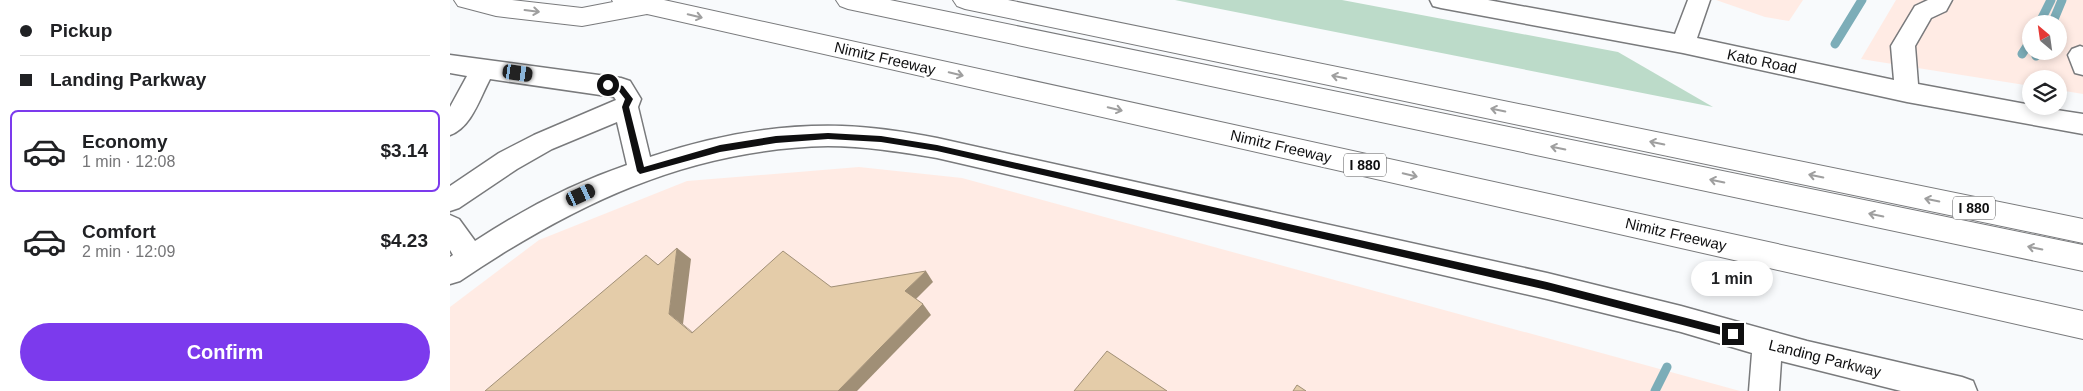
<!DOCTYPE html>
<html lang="en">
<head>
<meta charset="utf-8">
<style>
	body { margin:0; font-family:Helvetica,sans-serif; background:#f6f6f6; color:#202124; height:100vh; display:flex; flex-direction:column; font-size:19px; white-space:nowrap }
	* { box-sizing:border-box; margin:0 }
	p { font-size:16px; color:#757577 }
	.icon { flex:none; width:28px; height:28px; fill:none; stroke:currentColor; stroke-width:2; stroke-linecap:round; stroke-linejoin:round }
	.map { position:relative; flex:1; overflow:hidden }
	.drawer { display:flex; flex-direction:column; background:#fff; width:450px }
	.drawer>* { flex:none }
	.top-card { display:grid; align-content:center; height:110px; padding:0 20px; background:#fff }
	.needle { width:32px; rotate:331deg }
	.controls { position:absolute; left:1572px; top:15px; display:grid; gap:10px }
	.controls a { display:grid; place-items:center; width:45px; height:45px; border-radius:50%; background:#fff; box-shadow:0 2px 8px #0003; font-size:25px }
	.end { position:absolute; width:22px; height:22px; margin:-11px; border:6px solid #0f0f10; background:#fff; box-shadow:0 0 0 2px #fff }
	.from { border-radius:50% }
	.bubble { position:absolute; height:35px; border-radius:18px; background:#fff; box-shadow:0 2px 8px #0003; font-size:16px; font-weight:700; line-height:35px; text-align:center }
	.car { position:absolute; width:15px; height:30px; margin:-15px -8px; border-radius:6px; box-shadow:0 0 4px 1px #0007; background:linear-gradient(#222 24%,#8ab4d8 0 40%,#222 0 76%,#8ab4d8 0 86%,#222 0) }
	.top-card b { display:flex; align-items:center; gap:18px; height:48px; font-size:19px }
	.top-card b+b { border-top:1px solid #e0e0e0 }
	.top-card i { width:12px; height:12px; background:#202124 }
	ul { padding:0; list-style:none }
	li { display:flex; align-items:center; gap:15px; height:82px; margin:0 10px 8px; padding:0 10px; border:2px solid transparent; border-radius:8px }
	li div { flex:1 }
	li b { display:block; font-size:19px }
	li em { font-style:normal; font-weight:700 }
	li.on { border-color:#7c3aed }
	li>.icon { width:45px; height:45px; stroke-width:1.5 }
	.action { display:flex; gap:10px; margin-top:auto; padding:10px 20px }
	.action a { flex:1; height:58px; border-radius:30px; background:#7c3aed; color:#fff; font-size:20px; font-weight:700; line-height:58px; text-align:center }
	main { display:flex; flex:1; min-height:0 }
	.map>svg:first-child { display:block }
	.industrial { fill:#ffebe4; fill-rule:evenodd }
	.green { fill:#bcdbc9 }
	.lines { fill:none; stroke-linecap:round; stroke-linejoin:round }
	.stream { stroke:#7cadb8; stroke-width:9 }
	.minor-casing { stroke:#797a7c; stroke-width:3 }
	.highway-casing { stroke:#797a7c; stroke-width:2 }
	.minor { fill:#fff; fill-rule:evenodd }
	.highway { fill:#fff; fill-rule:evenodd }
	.shaded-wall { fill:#a08f76 }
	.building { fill:#e4cca9; stroke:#a08f76 }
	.oneway { stroke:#9f9f9f }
	.route { fill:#0f0f10 }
	.labels { text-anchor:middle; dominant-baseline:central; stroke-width:5; stroke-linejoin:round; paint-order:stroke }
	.shield { fill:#fff; stroke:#575758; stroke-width:1 }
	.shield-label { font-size:14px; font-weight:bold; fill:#0f0f10 }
	.street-label { font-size:15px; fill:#0f0f10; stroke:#fff }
</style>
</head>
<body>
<main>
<section class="drawer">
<div class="top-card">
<b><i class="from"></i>Pickup</b>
<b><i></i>Landing Parkway</b>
</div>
<ul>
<li class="on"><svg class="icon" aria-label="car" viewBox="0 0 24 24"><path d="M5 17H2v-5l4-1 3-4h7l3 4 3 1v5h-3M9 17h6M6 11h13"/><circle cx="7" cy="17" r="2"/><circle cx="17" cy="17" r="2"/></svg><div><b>Economy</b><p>1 min · 12:08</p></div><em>$3.14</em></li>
<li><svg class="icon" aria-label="car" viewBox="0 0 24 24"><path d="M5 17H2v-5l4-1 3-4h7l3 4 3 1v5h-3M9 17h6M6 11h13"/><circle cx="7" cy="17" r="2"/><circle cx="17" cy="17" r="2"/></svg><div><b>Comfort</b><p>2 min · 12:09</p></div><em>$4.23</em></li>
</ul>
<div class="action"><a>Confirm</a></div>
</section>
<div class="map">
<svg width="1633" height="391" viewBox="0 0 1633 391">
	<rect width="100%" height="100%" fill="#f8fafc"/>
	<!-- industrial -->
	<g class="industrial">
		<polygon points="1266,0 1353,0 1339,21 1315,17"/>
		<path d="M1446,0H1633V94L1609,90V79H1581V86L1411,59ZM1581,24H1609V51H1581Z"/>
		<polygon points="409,167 512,178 1290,391 0,391 0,307 89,240 237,181"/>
	</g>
	<!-- green -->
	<polygon class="green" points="725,0 892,0 1168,52 1263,107"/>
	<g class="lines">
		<!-- stream -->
		<g class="stream">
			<polyline points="1589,24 1601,0"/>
			<polyline points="1602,24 1612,0"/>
			<polyline points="1385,44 1412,0"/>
			<polyline points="1572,54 1581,40"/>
			<polyline points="1586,56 1588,51"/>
			<polyline points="1205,391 1217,367"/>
		</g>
		<!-- minor casing -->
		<g class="minor-casing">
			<g id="minor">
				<polygon points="980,0 1038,0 1225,34 1238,0 1260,0 1247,38 1444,80 1441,46 1465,6 1478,0 1502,0 1496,11 1481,18 1465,46 1468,84 1581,105 1581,106 1633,114 1633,134 1457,102 1233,53 991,8 983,6"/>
				<polygon points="1630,46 1633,47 1633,75 1625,73 1618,55 1622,49"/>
				<path d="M0,55L171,78L180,81L191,99L188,107L200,157C262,136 327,124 392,126C424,127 456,132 487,138L1097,273L1231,306L1357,341L1512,377L1523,381L1527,391H1451L1331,361L1329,391H1299L1302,353L1231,332L1097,299L487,158C451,152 414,146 378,146C238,149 124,204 10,281L0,284V257L3,255L0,250V215L9,219L25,241C72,210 124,183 177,165L167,122L102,149L67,169L9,208L0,211V186L49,153L84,135L166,100L164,97L40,79C30,98 21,128 0,135V107L17,76L0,73Z"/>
			</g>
		</g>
		<!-- highway casing -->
		<g class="highway-casing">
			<g id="highway">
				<polygon points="4,0 62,0 132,8 163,2 162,0 214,0 1633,311 1633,339 197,14 132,26 46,16 8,6"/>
				<polygon points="386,0 440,0 1633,245 1633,271 398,9 390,6"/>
				<polygon points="503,0 558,0 1633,219 1633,243 515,9 507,6"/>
			</g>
		</g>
		<!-- minor -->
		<use href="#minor" class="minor"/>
		<!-- highway -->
		<use href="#highway" class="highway"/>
	</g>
	<!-- shaded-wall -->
	<g class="shaded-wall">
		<polygon points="227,248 241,259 233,324 256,343 219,314"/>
		<polygon points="476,271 483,282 463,302 455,291"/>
		<polygon points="473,304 481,315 407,391 388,391"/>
	</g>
	<!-- building -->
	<g class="building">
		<polygon points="227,248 219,314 242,333 333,251 381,287 476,271 455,291 473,304 388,391 35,391 196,255 208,265"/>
		<polygon points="657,351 717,391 624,391"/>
		<polygon points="847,385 856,391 843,391"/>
	</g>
	<!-- one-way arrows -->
	<defs><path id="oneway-shaft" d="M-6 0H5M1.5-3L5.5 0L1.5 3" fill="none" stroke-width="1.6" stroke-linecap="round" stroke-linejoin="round" transform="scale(1.25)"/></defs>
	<g class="oneway">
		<use href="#oneway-shaft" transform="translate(82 11) rotate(7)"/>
		<use href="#oneway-shaft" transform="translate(245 16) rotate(13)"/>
		<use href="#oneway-shaft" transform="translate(506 74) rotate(13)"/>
		<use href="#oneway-shaft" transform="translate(889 77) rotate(-168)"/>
		<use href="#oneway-shaft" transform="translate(665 109) rotate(13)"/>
		<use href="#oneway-shaft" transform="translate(1048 110) rotate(-168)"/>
		<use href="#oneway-shaft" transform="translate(1207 143) rotate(-168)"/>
		<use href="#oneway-shaft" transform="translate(1108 148) rotate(-168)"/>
		<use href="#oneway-shaft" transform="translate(960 175) rotate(13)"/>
		<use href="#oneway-shaft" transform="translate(1366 176) rotate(-168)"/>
		<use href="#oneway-shaft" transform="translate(1267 181) rotate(-168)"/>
		<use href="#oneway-shaft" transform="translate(1482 200) rotate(-168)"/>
		<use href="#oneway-shaft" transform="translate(1426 215) rotate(-168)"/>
		<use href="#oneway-shaft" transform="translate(1585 248) rotate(-168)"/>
	</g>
	<!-- route -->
	<polygon class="route" points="158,82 173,86 183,99 179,107 194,167 270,145 326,136 378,133 431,136 487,145 1097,282 1283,330 1287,334 1283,338 1097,290 487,151 431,142 378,139 326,143 270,152 190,174 187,171 172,107 175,99 168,90 156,87 156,83"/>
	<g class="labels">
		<!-- shield labels -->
		<g class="shield">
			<rect x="894" y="153.5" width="42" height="23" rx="4"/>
			<rect x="1503" y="196.5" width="42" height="23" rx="4"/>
		</g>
		<g class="shield-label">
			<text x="915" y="165">I 880</text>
			<text x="1524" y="208">I 880</text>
		</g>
		<!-- street labels -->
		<g class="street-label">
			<text transform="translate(435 58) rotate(13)">Nimitz Freeway</text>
			<text transform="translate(1312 61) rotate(12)">Kato Road</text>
			<text transform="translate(831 146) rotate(13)">Nimitz Freeway</text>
			<text transform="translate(1226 234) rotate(13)">Nimitz Freeway</text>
			<text transform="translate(1375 358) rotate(14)">Landing Parkway</text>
		</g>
	</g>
</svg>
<div class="controls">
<a><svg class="needle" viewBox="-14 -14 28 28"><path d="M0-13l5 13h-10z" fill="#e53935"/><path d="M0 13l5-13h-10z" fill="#757577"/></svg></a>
<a><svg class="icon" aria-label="layers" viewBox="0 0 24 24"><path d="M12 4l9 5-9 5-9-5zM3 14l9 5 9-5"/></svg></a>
</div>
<i class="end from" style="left:158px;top:85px"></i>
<i class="end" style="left:1283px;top:334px"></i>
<div class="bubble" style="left:1241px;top:261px;width:82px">1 min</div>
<i class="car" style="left:68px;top:73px;rotate:98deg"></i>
<i class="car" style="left:131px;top:195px;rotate:65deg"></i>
</div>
</main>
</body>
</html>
